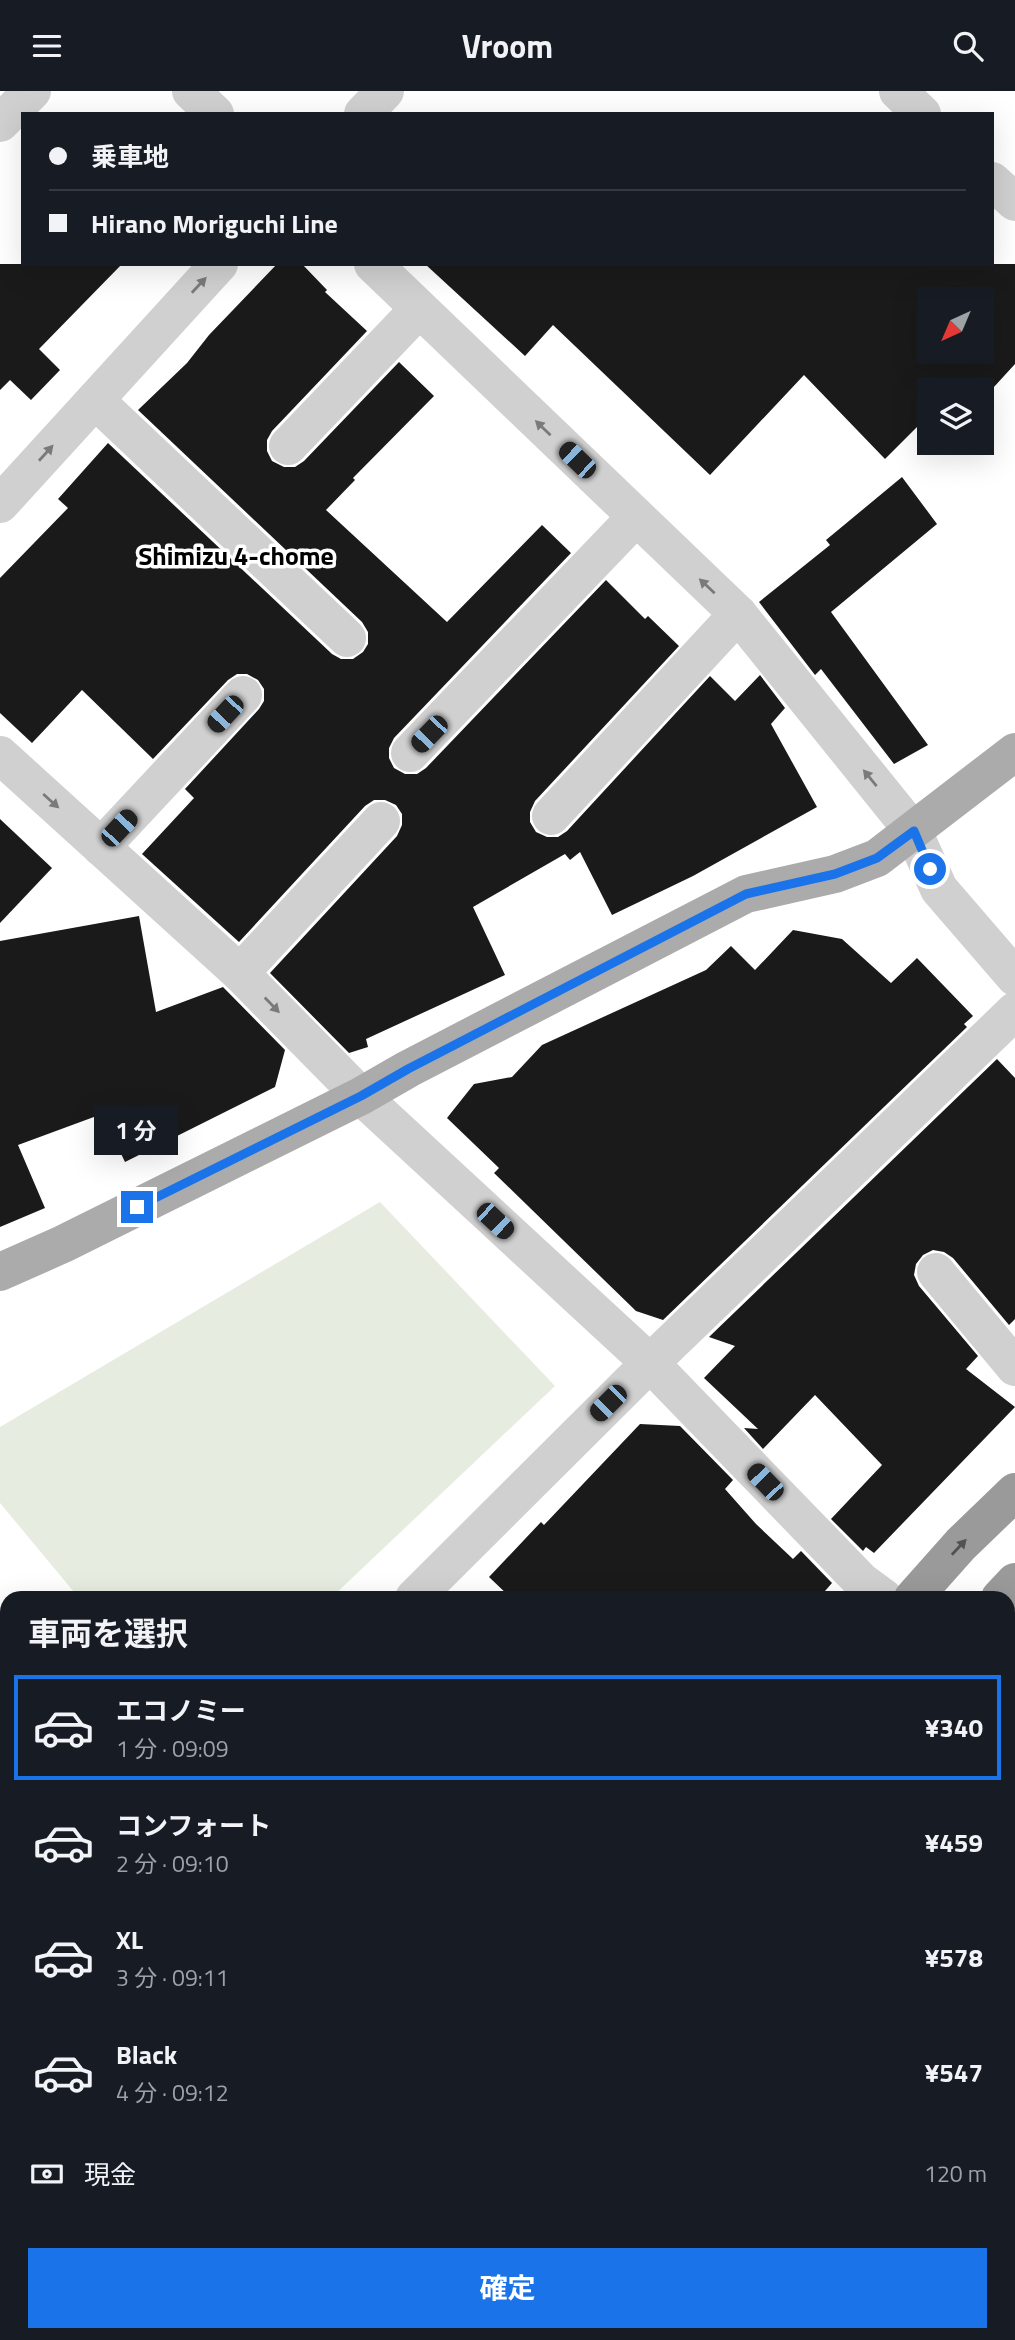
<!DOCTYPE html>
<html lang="ja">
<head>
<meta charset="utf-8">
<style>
	body { margin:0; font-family:"Titillium Web","Noto Sans JP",sans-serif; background:#242831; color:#f1f3f6; height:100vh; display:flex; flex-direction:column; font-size:26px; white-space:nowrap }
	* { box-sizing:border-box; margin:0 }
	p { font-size:23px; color:#9ea1a6 }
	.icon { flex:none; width:38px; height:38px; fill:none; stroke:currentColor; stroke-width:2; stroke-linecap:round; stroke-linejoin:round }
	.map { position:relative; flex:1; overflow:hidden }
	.side { position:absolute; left:0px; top:1500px; width:1015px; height:751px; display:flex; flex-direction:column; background:#171b24; border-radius:21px 21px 0 0; box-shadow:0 7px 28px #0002 }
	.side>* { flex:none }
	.banner { position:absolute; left:21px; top:21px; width:973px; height:154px; border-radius:0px; box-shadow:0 7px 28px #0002; display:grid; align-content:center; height:154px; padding:0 28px; background:#171b24 }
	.needle { width:46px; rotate:224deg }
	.tools { position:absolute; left:917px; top:196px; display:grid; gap:14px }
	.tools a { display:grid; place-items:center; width:77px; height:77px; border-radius:0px; background:#171b24; box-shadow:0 7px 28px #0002; font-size:35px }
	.end { position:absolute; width:32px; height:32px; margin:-16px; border:9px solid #1a73e8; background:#fff; box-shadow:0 0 0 4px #fff }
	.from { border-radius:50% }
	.bubble { position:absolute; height:49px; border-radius:0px; background:#171b24; box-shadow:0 7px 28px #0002; font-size:23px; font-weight:700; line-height:49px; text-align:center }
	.car { position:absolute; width:21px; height:42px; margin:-21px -10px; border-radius:9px; box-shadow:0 0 5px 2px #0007; background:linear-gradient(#222 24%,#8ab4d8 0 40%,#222 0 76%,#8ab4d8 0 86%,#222 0) }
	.banner b { display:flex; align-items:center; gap:24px; height:66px; font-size:26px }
	.banner b+b { border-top:2px solid #363941 }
	.banner i { width:18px; height:18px; background:#f1f3f6 }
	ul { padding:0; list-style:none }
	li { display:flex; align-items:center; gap:21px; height:105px; margin:0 14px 10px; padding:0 14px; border:4px solid transparent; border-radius:0px }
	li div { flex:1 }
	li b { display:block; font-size:26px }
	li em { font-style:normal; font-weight:700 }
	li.current { border-color:#1a73e8 }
	li>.icon { width:63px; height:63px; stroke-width:1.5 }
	h2 { padding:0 28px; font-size:32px; line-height:84px }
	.pay { display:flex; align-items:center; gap:18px; height:77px; padding:0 28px; font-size:26px }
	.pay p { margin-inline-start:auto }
	.cta { display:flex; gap:14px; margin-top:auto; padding:14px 28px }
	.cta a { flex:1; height:80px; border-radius:0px; background:#1a73e8; color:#fff; font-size:28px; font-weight:700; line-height:80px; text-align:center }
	header { display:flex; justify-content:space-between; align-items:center; height:91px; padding:0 28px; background:#171b24; font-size:32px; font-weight:700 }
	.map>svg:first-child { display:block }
	.green { fill:#e6ecdf }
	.building { fill:#1a1a1a; fill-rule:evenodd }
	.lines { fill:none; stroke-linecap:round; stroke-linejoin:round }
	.minor { stroke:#d0d0d0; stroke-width:38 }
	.major { stroke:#ababab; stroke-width:38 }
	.highway { stroke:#9a9a9a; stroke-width:38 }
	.oneway { fill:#7a7a7a }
	.oneway2 { fill:#525252 }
	.route { stroke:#1a73e8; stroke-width:9 }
	.labels { text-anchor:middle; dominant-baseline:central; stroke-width:7; stroke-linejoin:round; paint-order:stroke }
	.neighbourhood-label { font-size:26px; font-weight:bold; fill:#000; stroke:#fff }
</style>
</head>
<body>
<header><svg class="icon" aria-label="menu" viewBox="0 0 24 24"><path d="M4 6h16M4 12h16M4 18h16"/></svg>Vroom<svg class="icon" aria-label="search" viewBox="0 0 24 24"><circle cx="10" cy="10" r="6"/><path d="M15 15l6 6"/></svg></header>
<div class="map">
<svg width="1015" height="2249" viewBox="0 0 1015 2249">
	<rect width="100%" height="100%" fill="#fff"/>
	<!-- green -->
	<g class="green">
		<polygon points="380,1111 555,1295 331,1507 79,1507 0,1412 0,1336"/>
		<polygon points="0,1890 7,1897 7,2086 0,2093"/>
	</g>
	<!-- building -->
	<g class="building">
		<polygon points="0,173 122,173 39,258 60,279 31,309 10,289 0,299"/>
		<polygon points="277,173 302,173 327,199 325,201 367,240 272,340 267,349 267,360 272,370 284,376 295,376 304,370 399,271 434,305 353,387 355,389 326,419 447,531 542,434 571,462 394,647 389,657 389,667 394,677 405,683 417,683 426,677 606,489 645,528 648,525 679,555 535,710 530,721 530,731 536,741 547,746 558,746 567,740 710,585 735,610 760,584 785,617 771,633 817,716 693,785 612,824 580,761 570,769 565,763 473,816 505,884 366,948 368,956 349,962 270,882 397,745 402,734 402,723 396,714 385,709 374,709 365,715 239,851 142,763 194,707 185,698 259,618 264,610 264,598 258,589 247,583 237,583 228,589 153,668 82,599 32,652 0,622 0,487 68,417 58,408 108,352 332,563 341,568 353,568 363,561 368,553 368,541 362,531 138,319 187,272 209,244"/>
		<path d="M425,173H1015V273L982,309V299H929V324L885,368L804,284L710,384L553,234L525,265ZM929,208H982V261H929Z"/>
		<polygon points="902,386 937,433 831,521 928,654 894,673 821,578 815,584 759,511 830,454 826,449"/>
		<polygon points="0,728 52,777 0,832"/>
		<polygon points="139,825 156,921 223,896 285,959 275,996 125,1071 102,1023 18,1054 45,1117 0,1136 0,850"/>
		<polygon points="793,839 842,848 891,892 917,867 973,925 964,933 967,936 663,1229 636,1220 494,1082 499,1077 447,1027 474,993 512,986 542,954 706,879 731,855 755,879"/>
		<polygon points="997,968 1015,987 1015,1228 1009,1234 953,1167 944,1161 933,1159 923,1164 916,1173 914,1184 919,1195 978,1265 966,1278 1015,1316 874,1462 866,1456 863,1460 831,1428 882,1374 815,1304 763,1358 744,1337 758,1338 704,1287 735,1255 709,1246"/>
		<polygon points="640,1333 680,1335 733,1389 725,1398 756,1433 793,1468 801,1460 832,1492 825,1500 833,1507 511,1507 489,1486 541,1431 544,1434"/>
	</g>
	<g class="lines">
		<!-- minor -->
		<g class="minor">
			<polyline points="191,0 215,23"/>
			<polyline points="898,0 922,23"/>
			<polyline points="363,23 385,0"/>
			<polyline points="0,32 32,0"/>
			<polyline points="992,90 1015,111"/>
			<polyline points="373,173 738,523 913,740 939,798 1015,886"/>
			<polyline points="95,309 347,547"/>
			<polyline points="288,355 419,218"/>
			<polyline points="0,413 219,173"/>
			<polyline points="410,662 636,426"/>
			<polyline points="0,664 240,882 361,1005 650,1272 861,1490 884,1507"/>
			<polyline points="551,725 738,523"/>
			<polyline points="101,756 243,604"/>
			<polyline points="240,882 381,730"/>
			<polyline points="936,1181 1015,1276"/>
			<polyline points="414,1507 650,1272 1015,920"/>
			<polyline points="1008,1601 1015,1608"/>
			<polyline points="1008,1953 1015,1946"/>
			<polyline points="654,2244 659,2249"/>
			<polyline points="702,2249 707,2244"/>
		</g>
		<!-- major -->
		<polyline class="major" points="0,1181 63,1153 361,1005 408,978 746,803 835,783 877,767 1015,661"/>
		<!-- highway -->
		<g class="highway">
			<polyline points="913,1507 961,1453 1015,1401"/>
			<polyline points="1000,1507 1015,1491"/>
			<polyline points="149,2249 154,2244"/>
			<polyline points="245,2249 251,2244"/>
		</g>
	</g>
	<!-- one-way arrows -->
	<defs><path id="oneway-solid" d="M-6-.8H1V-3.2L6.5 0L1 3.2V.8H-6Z" transform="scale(1.75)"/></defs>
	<g class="oneway">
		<use href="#oneway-solid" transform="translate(199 194) rotate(-47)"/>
		<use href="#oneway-solid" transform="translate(543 337) rotate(-136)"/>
		<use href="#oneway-solid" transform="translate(46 362) rotate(-48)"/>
		<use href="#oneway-solid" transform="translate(707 495) rotate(-137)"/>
		<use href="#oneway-solid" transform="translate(870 687) rotate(-129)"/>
		<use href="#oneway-solid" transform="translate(51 710) rotate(42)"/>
		<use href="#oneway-solid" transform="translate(272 914) rotate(46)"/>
	</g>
	<use class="oneway2" href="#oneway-solid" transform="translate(959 1456) rotate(-47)"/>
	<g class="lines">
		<!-- route -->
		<polyline class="route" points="137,1116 361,1005 408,978 746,803 835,783 877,767 914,740 930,778"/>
	</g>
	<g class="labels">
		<!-- neighbourhood labels -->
		<g class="neighbourhood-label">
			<text x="236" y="464">Shimizu 4-chome</text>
		</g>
	</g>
</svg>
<div class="tools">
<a><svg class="needle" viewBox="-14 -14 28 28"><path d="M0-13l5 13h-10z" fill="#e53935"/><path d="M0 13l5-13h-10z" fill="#9ea1a6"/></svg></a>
<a><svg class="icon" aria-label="layers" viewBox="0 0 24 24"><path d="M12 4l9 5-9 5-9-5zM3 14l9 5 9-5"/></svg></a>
</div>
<i class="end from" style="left:930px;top:778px"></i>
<i class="end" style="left:137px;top:1116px"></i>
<div class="bubble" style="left:94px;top:1015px;width:84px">1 分</div>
<i class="car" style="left:577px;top:369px;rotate:314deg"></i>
<i class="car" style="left:225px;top:623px;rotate:223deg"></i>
<i class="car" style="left:429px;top:643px;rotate:224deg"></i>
<i class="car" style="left:119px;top:737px;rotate:43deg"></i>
<i class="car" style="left:495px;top:1130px;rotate:133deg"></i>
<i class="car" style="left:608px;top:1312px;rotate:225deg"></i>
<i class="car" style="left:765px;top:1391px;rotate:316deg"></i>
<div class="banner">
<b><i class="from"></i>乗車地</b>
<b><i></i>Hirano Moriguchi Line</b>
</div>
<section class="side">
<h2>車両を選択</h2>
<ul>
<li class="current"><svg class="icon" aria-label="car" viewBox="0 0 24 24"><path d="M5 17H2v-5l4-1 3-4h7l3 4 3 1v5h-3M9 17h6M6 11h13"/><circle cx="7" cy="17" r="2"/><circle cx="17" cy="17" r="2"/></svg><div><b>エコノミー</b><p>1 分 · 09:09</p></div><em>¥340</em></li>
<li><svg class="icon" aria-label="car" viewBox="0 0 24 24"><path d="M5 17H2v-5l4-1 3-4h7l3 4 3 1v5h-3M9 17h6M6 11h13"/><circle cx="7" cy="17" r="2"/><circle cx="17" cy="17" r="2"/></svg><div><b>コンフォート</b><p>2 分 · 09:10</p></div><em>¥459</em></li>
<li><svg class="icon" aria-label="car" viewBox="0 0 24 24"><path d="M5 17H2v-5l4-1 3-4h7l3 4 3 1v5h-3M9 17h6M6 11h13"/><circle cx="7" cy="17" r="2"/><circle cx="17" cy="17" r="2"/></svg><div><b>XL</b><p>3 分 · 09:11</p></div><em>¥578</em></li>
<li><svg class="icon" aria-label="car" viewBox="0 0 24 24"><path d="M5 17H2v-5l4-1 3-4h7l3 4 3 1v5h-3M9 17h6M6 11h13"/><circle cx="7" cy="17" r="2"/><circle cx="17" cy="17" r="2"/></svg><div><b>Black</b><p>4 分 · 09:12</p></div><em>¥547</em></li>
</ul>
<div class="pay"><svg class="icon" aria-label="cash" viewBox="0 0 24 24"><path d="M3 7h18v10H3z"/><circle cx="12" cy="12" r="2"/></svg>現金<p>120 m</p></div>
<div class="cta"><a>確定</a></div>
</section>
</div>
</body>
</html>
